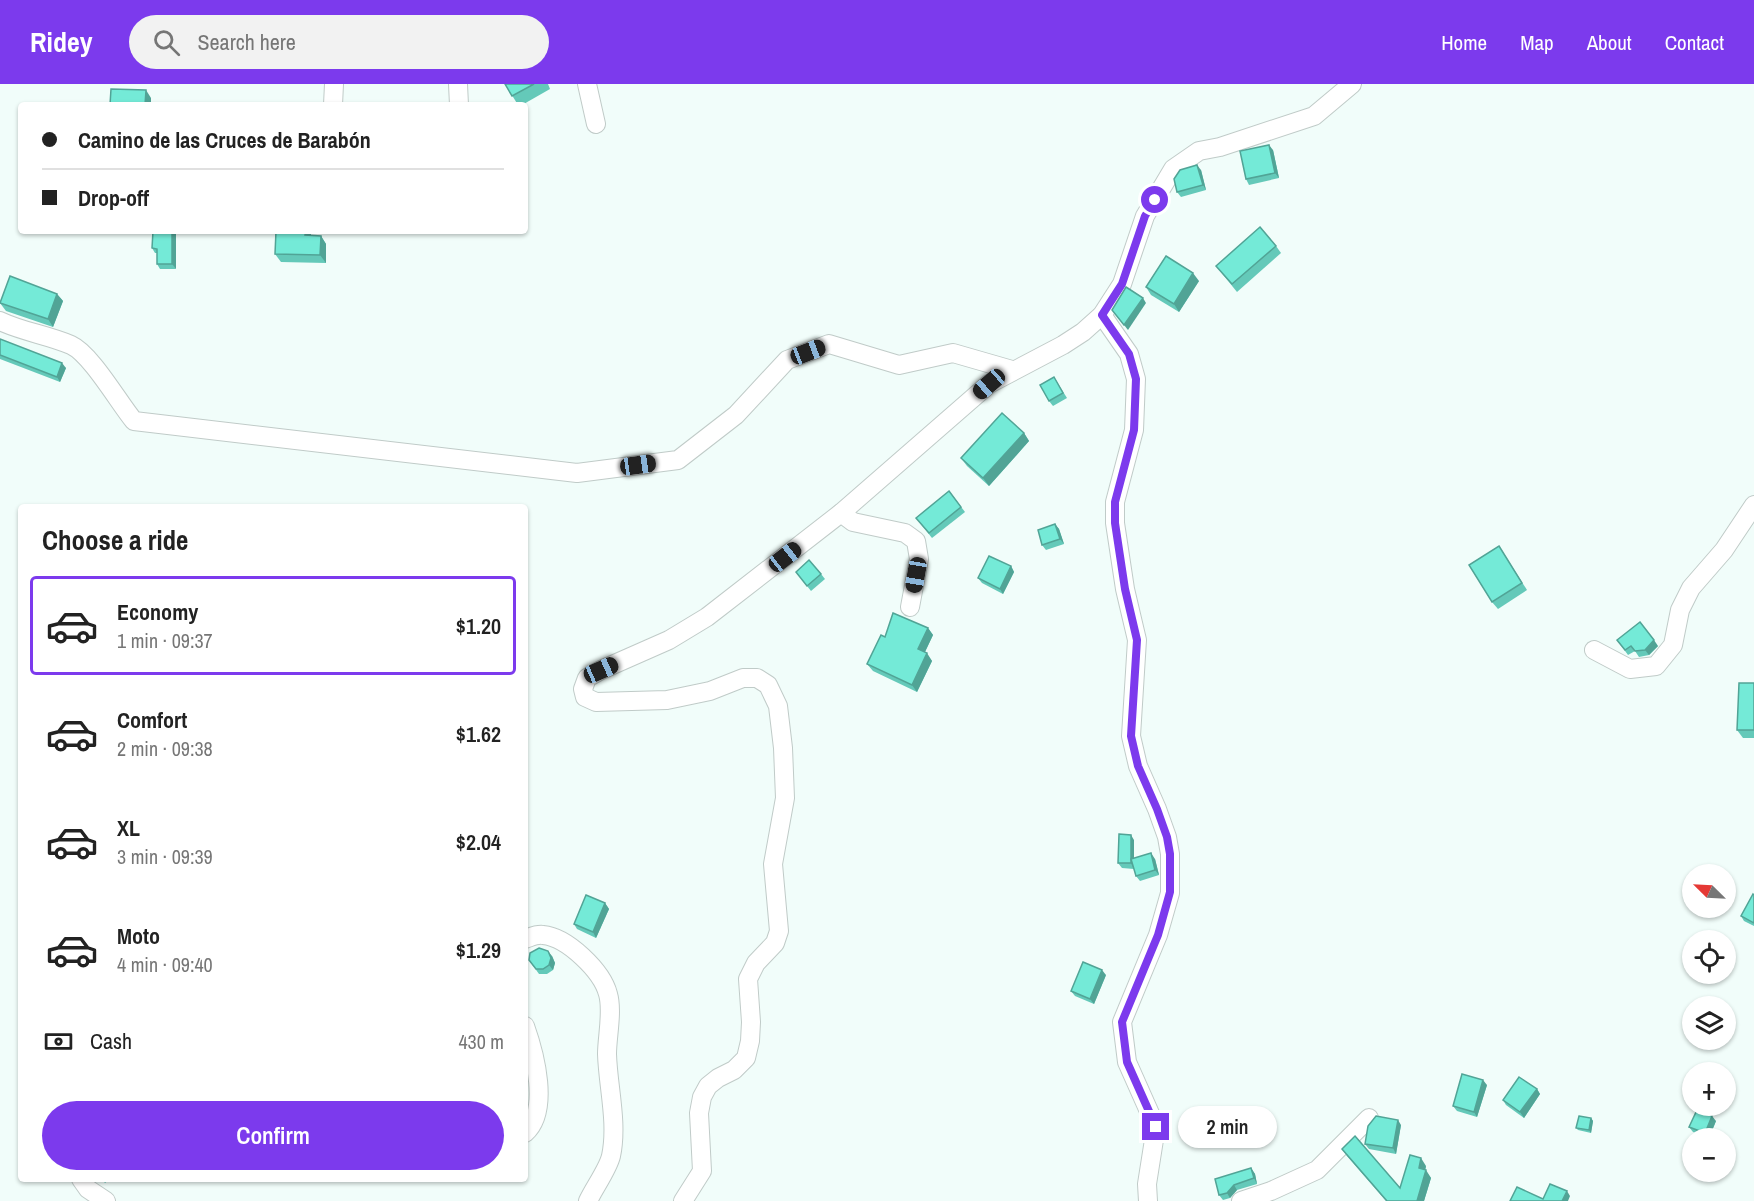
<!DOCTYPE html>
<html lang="en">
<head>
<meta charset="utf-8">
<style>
	body { margin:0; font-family:"Archivo Narrow",sans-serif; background:#f2f2f2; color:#222; height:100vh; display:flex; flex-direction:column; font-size:22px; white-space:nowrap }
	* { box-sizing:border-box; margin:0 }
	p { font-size:20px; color:#767676 }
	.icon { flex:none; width:33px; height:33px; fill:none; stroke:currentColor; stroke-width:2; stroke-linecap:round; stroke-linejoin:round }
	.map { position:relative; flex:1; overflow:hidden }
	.sheet { position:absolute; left:18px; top:420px; width:510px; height:678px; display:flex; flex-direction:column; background:#fff; border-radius:6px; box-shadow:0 2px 4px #0004 }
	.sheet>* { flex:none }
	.hud { position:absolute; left:18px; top:18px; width:510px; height:132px; border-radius:6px; box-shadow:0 2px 4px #0004; display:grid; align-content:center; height:132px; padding:0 24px; background:#fff }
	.needle { width:39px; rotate:294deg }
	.controls { position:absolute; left:1682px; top:780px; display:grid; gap:12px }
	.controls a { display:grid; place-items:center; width:54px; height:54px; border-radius:50%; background:#fff; box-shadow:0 2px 4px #0004; font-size:30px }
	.end { position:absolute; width:27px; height:27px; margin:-14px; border:8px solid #7c3aed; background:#fff; box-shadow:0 0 0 3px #fff }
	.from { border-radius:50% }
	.bubble { position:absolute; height:42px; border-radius:21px; background:#fff; box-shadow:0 2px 4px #0004; font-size:20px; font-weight:600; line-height:42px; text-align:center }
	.car { position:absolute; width:18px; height:36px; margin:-18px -9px; border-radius:8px; box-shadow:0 0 4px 2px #0007; background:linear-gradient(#222 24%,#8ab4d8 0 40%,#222 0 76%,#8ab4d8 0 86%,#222 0) }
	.hud b { display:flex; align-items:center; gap:21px; height:57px; font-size:22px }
	.hud b+b { border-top:2px solid #e0e0e0 }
	.hud i { width:15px; height:15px; background:#222 }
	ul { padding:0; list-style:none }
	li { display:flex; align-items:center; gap:18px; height:99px; margin:0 12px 9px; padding:0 12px; border:3px solid transparent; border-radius:6px }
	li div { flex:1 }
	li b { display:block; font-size:22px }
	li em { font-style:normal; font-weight:600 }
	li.active { border-color:#7c3aed }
	li>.icon { width:54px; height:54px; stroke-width:1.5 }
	h2 { padding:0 24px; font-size:27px; line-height:72px }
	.pay { display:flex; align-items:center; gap:15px; height:66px; padding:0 24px; font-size:22px }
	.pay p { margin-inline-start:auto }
	.button { display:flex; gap:12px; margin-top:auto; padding:12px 24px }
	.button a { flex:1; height:69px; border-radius:36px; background:#7c3aed; color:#fff; font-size:24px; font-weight:600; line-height:69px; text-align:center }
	header { display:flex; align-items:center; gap:36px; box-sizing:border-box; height:84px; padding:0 30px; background:#7c3aed; color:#fff }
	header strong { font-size:28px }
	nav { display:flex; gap:33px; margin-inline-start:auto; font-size:21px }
	.search { width:420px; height:54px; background:#f2f2f2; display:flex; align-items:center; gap:15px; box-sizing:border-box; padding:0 21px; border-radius:33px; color:#767676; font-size:22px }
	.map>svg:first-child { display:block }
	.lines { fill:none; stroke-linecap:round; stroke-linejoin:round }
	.minor-casing { stroke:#c0cbc8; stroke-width:20 }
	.minor { stroke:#fff; stroke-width:18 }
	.wall { fill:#64c9b9 }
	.shaded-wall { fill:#51a496 }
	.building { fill:#74ead7; stroke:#51a496; stroke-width:1.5 }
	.route { stroke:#7c3aed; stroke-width:8 }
</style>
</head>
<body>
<header>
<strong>Ridey</strong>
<div class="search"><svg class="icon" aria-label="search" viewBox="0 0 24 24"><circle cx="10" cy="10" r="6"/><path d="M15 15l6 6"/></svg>Search here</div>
<nav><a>Home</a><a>Map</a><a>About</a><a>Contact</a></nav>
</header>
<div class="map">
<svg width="1754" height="1117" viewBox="0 0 1754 1117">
	<rect width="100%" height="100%" fill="#f1fdfa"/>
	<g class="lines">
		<!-- minor casing -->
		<g class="minor-casing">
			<g id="minor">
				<polyline points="458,0 459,21"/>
				<polyline points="587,0 596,40"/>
				<polyline points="333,21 334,0"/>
				<polyline points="1102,231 1129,270 1136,295 1134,346 1115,418 1115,439 1125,505 1137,556 1131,652 1138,682 1157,725 1167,753 1170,770 1170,809 1158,851 1122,938 1127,978 1156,1043 1147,1100 1148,1117"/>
				<path d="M0,237C23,248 48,251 71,261C91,270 119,319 134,337L577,389L678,376L736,331L787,276L829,260L899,281L953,269L1012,286"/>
				<polyline points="841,429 853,438 905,449 916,457 919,475 910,523"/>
				<polyline points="1594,566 1630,585 1656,582 1673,561 1680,526 1691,504 1724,466 1754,421"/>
				<path d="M525,855C531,853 537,850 543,851C567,853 602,887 608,910C613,927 607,953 607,970C608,1003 618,1039 611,1072C608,1085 594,1104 588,1117"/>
				<path d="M525,942C535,970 550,1027 525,1049"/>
				<polyline points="81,1095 88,1105 106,1117"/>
				<polyline points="683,1117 702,1087 699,1029 702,1013 708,1002 718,994 734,986 746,974 750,957 751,938 748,895 756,879 775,859 779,847 773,780 785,714 783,664 778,622 768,601 757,594 743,594 710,607 667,616 596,618 585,613 583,605 587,594 601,586 669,556 707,533 841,429 989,300 1063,261 1083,248 1102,231 1122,200 1145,132 1173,85 1199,67 1220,63 1314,32 1352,0"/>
				<polyline points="1241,1117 1271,1107 1317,1086 1369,1034"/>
			</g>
		</g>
		<!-- minor -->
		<use href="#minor" class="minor"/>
	</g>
	<!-- wall -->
	<g class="wall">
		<polygon points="505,0 548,0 550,5 522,21 518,21"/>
		<polygon points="1273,66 1279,94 1249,101 1246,95"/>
		<polygon points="1201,86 1206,106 1181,113 1177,108"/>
		<polygon points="153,147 176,185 160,185 157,180 157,169 155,169 152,164"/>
		<polygon points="311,148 311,151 321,152 326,160 326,179 281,178 275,170"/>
		<polygon points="1276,162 1281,169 1237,208 1216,182"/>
		<polygon points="1199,197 1179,228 1151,211 1146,203"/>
		<polygon points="57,210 63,217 53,243 6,227 0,219"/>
		<polygon points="0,255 66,284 60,298 0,275"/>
		<polygon points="1054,293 1067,314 1053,322 1049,317"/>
		<polygon points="1024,349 1029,357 989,402 967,382 961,374"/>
		<polygon points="949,407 965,428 932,454 920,439"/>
		<polygon points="1055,440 1059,445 1064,460 1046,466 1042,461"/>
		<polygon points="1499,462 1527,506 1498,525 1492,518"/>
		<polygon points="1011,482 1014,488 1003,510 982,499 978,494"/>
		<polygon points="796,488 821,490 825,495 811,507"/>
		<polygon points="928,544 933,551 925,568 932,577 917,608 873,587 867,580 885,553"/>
		<polygon points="1617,556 1658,562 1649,571 1639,573 1635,567 1628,571"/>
		<polygon points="1754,599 1754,654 1743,654 1737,646"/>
		<polygon points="1134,756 1134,774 1155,775 1159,791 1140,797 1136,792 1134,785 1122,784 1118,779"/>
		<polygon points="1754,811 1754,842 1744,837 1741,832"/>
		<polygon points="605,819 609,825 596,854 577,845 574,840"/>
		<polygon points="552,872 555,879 553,886 547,890 539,890 529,876"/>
		<polygon points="1106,891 1094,920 1075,912 1071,907"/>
		<polygon points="1487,1001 1477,1033 1457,1027 1453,1022"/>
		<polygon points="1537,1005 1540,1010 1524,1034 1506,1021 1503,1016"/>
		<polygon points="1591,1034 1593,1037 1591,1049 1578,1046 1576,1044"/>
		<polygon points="1716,1037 1709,1054 1693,1048 1689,1043"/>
		<polygon points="1401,1041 1396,1070 1369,1065 1365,1060"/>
		<polygon points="1342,1065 1400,1104 1426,1082 1425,1086 1431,1094 1424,1117 1386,1117 1347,1072"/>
		<polygon points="1251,1084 1255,1090 1257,1100 1237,1106 1230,1114 1223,1116 1219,1111"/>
		<polygon points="102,1095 110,1095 105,1099"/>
	</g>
	<!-- shaded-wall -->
	<g class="shaded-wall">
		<polygon points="146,6 151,14 151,21 145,21"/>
		<polygon points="1269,61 1273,66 1279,94 1275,89"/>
		<polygon points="1197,81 1201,86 1206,106 1203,101"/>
		<polygon points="172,147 176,147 176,185 172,180"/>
		<polygon points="306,147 310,147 311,148 311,159 305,151"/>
		<polygon points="321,152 326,160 326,179 320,171"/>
		<polygon points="1193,189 1199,197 1179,228 1174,220"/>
		<polygon points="57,210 63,217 53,243 48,235"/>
		<polygon points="1143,214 1146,219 1128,246 1124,241"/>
		<polygon points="62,279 66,284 60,298 57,293"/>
		<polygon points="1024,349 1029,357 989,402 983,394"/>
		<polygon points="1055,440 1059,445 1064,460 1060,455"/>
		<polygon points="1011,482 1014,488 1003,510 1000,505"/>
		<polygon points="928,544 933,551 923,572 918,565"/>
		<polygon points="1654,556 1658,562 1649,571 1645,566"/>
		<polygon points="927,569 932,577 917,608 912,601"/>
		<polygon points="1131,751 1134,756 1134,785 1131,779"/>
		<polygon points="1151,769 1155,775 1159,791 1155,786"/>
		<polygon points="605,819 609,825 596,854 593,848"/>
		<polygon points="548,867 552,872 555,879 553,886 549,881"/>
		<polygon points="1102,886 1106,891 1094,920 1090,915"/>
		<polygon points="1483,996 1487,1001 1477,1033 1474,1028"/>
		<polygon points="1537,1005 1540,1010 1524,1034 1520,1028"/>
		<polygon points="1712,1032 1716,1037 1709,1054 1705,1049"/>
		<polygon points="1591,1034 1593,1037 1591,1049 1589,1046"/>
		<polygon points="1398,1036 1401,1041 1396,1070 1393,1064"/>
		<polygon points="1421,1074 1426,1082 1424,1092 1419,1084"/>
		<polygon points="1251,1084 1255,1090 1257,1100 1254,1094"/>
		<polygon points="1426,1086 1431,1094 1424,1117 1417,1117"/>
		<polygon points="1234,1101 1237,1106 1230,1114 1227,1109"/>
		<polygon points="1567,1107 1570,1112 1568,1117 1562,1117"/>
	</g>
	<!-- building -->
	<g class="building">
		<polygon points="505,0 534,0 512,12"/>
		<polygon points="111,5 146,6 145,21 110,21"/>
		<polygon points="1269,61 1275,89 1246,95 1240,67"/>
		<polygon points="1197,81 1203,101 1177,108 1174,95 1180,86"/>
		<polygon points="1260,143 1276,162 1232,200 1216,182"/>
		<polygon points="153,147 172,147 172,180 157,180 157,165 152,164"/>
		<polygon points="276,147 306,147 305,151 321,152 320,171 275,170"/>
		<polygon points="1166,172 1193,189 1174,220 1146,203"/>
		<polygon points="10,192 57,210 48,235 0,219"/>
		<polygon points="1126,203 1143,214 1124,241 1112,226"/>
		<polygon points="0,255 62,279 57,293 0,271"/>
		<polygon points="1054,293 1063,309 1049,317 1040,301"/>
		<polygon points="1002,329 1024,349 983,394 961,374"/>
		<polygon points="949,407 961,423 929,449 916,434"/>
		<polygon points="1055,440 1060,455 1042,461 1038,446"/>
		<polygon points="1499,462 1522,499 1492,518 1469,481"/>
		<polygon points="989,472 1011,482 1000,505 978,494"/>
		<polygon points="809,476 821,490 807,502 796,488"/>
		<polygon points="893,529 928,544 918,565 927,569 912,601 867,580 881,551 885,553"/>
		<polygon points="1640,538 1654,556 1645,566 1635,567 1631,562 1625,566 1617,556"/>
		<polygon points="1739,599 1754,599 1754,646 1737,646"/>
		<polygon points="1119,750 1131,751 1131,779 1118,779"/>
		<polygon points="1151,769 1155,786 1136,792 1131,775"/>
		<polygon points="1753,810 1754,811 1754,839 1741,832"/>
		<polygon points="586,811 605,819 593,848 574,840"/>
		<polygon points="539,864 548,867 551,874 549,881 543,885 536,885 529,876 530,869"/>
		<polygon points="1083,878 1102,886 1090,915 1071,907"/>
		<polygon points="1462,990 1483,996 1474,1028 1453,1022"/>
		<polygon points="1519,993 1537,1005 1520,1028 1503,1016"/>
		<polygon points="1697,1026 1712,1032 1705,1049 1689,1043"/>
		<polygon points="1376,1032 1398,1036 1393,1064 1365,1060 1368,1042"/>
		<polygon points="1579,1032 1591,1034 1589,1046 1576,1044"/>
		<polygon points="1355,1052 1400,1104 1410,1071 1421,1074 1419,1084 1426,1086 1417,1117 1387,1117 1342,1065"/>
		<polygon points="1251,1084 1254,1094 1234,1101 1227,1109 1219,1111 1215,1095"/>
		<polygon points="1550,1100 1567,1107 1562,1117 1510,1117 1517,1103 1543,1115"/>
	</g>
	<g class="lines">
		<!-- route -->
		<polyline class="route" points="1155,116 1145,132 1122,200 1102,231 1129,270 1136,295 1134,346 1115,418 1115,439 1125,505 1137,556 1131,652 1138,682 1157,725 1167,753 1170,770 1170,808 1158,851 1122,938 1127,978 1156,1043"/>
	</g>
</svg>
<div class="controls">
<a><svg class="needle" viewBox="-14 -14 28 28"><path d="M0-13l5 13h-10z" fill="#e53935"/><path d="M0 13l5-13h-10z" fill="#767676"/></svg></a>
<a><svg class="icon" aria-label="locate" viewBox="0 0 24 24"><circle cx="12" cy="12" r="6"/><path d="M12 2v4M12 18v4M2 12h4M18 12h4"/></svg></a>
<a><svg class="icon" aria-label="layers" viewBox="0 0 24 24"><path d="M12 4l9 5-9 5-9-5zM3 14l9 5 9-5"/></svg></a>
<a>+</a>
<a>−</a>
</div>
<i class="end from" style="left:1155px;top:116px"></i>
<i class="end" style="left:1156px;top:1043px"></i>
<div class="bubble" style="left:1178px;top:1022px;width:99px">2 min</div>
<i class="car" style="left:808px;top:268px;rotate:69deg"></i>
<i class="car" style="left:989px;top:300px;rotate:229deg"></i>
<i class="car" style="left:638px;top:381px;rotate:82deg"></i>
<i class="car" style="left:785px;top:473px;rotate:52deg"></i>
<i class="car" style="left:916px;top:491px;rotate:190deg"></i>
<i class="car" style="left:601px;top:586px;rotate:66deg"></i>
<div class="hud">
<b><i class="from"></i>Camino de las Cruces de Barabón</b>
<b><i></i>Drop-off</b>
</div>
<section class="sheet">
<h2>Choose a ride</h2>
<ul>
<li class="active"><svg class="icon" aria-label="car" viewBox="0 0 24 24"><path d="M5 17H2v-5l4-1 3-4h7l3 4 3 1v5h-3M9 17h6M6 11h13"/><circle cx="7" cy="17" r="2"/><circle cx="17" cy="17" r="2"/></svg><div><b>Economy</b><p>1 min · 09:37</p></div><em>$1.20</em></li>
<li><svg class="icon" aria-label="car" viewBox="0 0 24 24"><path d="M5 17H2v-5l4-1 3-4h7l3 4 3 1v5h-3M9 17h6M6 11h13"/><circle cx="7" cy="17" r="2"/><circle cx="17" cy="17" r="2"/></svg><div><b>Comfort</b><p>2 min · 09:38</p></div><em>$1.62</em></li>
<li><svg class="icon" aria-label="car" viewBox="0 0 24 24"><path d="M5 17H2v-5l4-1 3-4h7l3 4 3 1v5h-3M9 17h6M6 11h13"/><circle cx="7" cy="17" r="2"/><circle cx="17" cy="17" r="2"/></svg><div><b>XL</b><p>3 min · 09:39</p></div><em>$2.04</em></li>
<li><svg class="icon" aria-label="car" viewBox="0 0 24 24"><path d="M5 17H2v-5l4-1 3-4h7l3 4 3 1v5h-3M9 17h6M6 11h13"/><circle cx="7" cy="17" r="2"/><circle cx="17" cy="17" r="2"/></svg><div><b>Moto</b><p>4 min · 09:40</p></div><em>$1.29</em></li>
</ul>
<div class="pay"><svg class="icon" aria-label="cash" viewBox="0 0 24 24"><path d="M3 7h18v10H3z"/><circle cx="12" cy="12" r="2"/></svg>Cash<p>430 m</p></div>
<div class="button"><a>Confirm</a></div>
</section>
</div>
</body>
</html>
